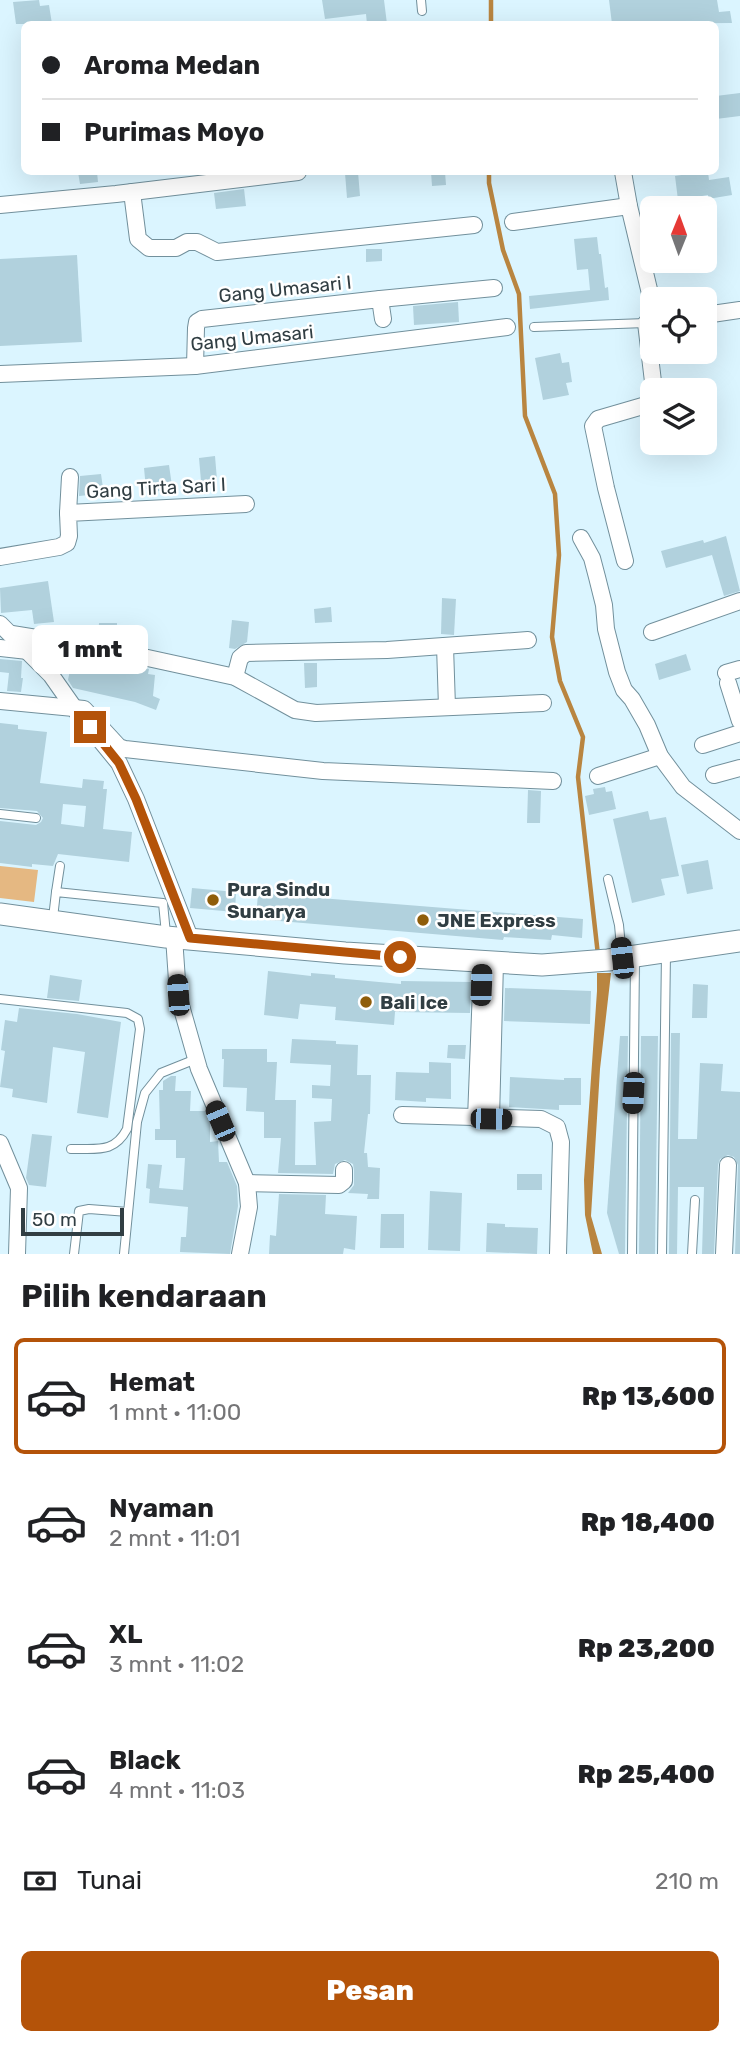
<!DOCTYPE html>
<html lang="id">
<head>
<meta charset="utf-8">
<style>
	body { margin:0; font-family:Rubik,sans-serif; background:#f6f6f6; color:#202124; height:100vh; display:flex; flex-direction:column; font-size:26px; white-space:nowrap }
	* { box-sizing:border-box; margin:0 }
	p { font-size:23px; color:#757577 }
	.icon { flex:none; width:38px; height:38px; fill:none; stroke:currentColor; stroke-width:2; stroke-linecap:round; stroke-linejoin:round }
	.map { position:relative; height:1254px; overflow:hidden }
	.side { display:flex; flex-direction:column; background:#fff; flex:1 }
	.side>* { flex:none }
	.guide { position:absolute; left:21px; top:21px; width:698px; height:154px; border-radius:10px; box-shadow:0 7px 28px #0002; display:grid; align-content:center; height:154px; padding:0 21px; background:#fff }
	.needle { width:46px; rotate:1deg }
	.fabs { position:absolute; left:640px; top:196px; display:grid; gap:14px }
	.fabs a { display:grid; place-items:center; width:77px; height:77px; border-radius:10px; background:#fff; box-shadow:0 7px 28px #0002; font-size:35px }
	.scale { position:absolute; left:21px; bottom:18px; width:103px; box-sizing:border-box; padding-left:7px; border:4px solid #313e43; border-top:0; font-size:19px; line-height:24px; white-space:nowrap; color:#313e43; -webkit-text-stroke:5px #fff; paint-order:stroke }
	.end { position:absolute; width:32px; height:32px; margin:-16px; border:9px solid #b45309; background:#fff; box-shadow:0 0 0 4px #fff }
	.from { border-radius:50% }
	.bubble { position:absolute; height:49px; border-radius:10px; background:#fff; box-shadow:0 7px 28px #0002; font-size:23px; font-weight:800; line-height:49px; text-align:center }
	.car { position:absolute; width:21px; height:42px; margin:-21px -10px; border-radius:9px; box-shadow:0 0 5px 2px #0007; background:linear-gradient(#222 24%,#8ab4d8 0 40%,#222 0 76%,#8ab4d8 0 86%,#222 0) }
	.guide b { display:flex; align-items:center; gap:24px; height:66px; font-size:26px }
	.guide b+b { border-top:2px solid #e0e0e0 }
	.guide i { width:18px; height:18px; background:#202124 }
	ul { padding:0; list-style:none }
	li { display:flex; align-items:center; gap:21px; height:116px; margin:0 14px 10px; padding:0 7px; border:4px solid transparent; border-radius:10px }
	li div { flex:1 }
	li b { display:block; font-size:26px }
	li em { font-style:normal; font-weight:800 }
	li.on { border-color:#b45309 }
	li>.icon { width:63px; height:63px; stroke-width:1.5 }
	h2 { padding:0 21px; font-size:32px; line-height:84px }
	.pay { display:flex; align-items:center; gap:18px; height:77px; padding:0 21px; font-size:26px }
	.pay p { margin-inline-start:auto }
	.button { display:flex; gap:14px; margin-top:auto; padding:14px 21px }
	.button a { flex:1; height:80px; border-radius:10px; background:#b45309; color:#fff; font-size:28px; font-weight:800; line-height:80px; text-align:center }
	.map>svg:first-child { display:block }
	.green { fill:#e5b882 }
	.water { fill:#b98540 }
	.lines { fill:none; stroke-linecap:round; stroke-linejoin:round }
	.stream { stroke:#b98540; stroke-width:4.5 }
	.building { fill:#b1d1dd; fill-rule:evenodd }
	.service-casing { stroke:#72909c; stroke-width:10 }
	.minor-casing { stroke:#72909c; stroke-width:18 }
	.secondary-casing { stroke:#72909c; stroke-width:23 }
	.service { stroke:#fff; stroke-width:8 }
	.minor { stroke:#fff; stroke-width:16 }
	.secondary { stroke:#fff; stroke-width:21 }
	.route { stroke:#b45309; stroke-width:9 }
	.poi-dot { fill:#8f5d0a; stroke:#fff; stroke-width:2.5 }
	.labels { text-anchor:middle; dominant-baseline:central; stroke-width:5; stroke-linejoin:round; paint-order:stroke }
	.street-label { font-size:19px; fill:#313e43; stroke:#fff }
	.poi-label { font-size:19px; font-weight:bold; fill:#313e43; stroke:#fff; text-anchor:start }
</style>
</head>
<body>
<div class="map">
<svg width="740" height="1254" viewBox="0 0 740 1254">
	<rect width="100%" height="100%" fill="#dbf5ff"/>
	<!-- green -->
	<polygon class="green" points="0,866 38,870 34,902 0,898"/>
	<!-- water -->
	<polygon class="water" points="597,973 611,973 600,1069 591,1216 602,1254 593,1254 585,1215 584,1180 597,991"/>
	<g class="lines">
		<!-- stream -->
		<g class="stream">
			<polyline points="491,0 491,24"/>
			<polyline points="489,172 489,183 503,250 519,294 525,416 555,494 559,555 552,637 560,681 583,737 578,777 598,955"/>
		</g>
	</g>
	<!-- building -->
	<g class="building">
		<polygon points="39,0 40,6 49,5 52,24 16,24 13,2"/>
		<polygon points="322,0 384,0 387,24 367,24 366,14 325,19"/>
		<polygon points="609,0 717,0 719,12 730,11 732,23 612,24"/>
		<polygon points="740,93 740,116 716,119 716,96"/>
		<polygon points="78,172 97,172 98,182 80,184"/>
		<polygon points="358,172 360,196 347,198 345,173"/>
		<polygon points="431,172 445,172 446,185 432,186"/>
		<polygon points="694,172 708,172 709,180 729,177 732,195 708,199 708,195 678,200 675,176 694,173"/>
		<polygon points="244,189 246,206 216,209 214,193"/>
		<polygon points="597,237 599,254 601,254 605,288 608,287 609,300 530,309 529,296 590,290 588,269 577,270 574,239"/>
		<polygon points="366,249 382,249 382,261 366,262"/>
		<polygon points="77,255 82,342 0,346 0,259"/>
		<polygon points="458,302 459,322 414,325 413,306"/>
		<polygon points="560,353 562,363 569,362 572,382 566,383 569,395 543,400 535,358"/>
		<polygon points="215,456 217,480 201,481 199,458"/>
		<polygon points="169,465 172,486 165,487 166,490 153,492 153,488 146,489 144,468"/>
		<polygon points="101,474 103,488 98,488 99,494 79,496 80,476"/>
		<polygon points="726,536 740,591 724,596 712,555 666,568 661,551 703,540 704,543"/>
		<polygon points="48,581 54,622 34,624 32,610 1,613 0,588"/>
		<polygon points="442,598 456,599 454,635 441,634"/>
		<polygon points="331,607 332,622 315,623 314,609"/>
		<polygon points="232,620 249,622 247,642 235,649 229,648"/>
		<polygon points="99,623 117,623 117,641 98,637"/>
		<polygon points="61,653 149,669 148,674 155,675 153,696 160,699 156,710 135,702 73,688 68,680 70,670 58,667"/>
		<polygon points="686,654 691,670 659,680 655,664"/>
		<polygon points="0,659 22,661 21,678 23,678 21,692 7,691 9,673 0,672"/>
		<polygon points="304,663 317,663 317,687 305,688"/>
		<path d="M0,723L18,725V729L47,732L40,783L82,788L83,779L104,781L103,789H107L103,829L132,832L129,862L58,854L53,866L32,864V867L0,863V821L36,825L41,822L43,818L37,811L0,808ZM63,804L86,806L84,827L61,824Z"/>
		<polygon points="605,787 606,792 612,791 616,809 589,815 585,796 594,794 593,789"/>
		<polygon points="528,790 541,791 540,823 527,823"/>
		<polygon points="648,811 650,820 666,817 679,876 661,879 665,895 632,903 613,819"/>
		<polygon points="708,860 713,889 687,894 681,865"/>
		<polygon points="192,888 236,892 235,912 190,908"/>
		<polygon points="258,893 583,919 582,938 552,935 551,940 504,937 503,940 256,919"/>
		<polygon points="268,971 311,976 311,973 335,975 335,978 401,984 401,981 471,982 470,1013 395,1012 394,1025 335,1020 336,1007 300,1004 298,1019 264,1015"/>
		<polygon points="50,975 82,980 79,1001 47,998"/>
		<polygon points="693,984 708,985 707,1018 692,1018"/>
		<polygon points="505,988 591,991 590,1024 504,1021"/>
		<polygon points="19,1008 77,1014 121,1022 108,1118 77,1113 85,1052 53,1047 47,1103 12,1097 13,1089 0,1087 5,1051 1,1050 5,1020 17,1022"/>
		<polygon points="671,1033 680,1033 678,1139 697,1139 700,1063 723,1064 721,1091 740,1092 740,1254 735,1254 738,1165 734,1157 728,1155 720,1159 718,1165 714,1254 702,1254 704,1187 678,1187 677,1254 669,1254"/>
		<polygon points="620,1036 628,1036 625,1254 619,1254 607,1213"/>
		<polygon points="641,1036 658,1036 655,1254 639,1254"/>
		<polygon points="292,1039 336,1041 336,1044 358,1045 357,1075 371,1075 370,1114 368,1114 364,1153 367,1153 368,1167 380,1168 379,1199 367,1199 368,1194 348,1193 354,1185 354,1170 353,1164 345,1160 335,1164 333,1174 278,1173 281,1138 264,1138 264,1112 246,1111 247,1088 223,1087 224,1059 222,1059 222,1049 267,1049 267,1062 277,1062 275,1100 296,1100 295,1165 316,1165 314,1122 331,1121 332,1099 312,1098 312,1085 330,1086 331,1065 290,1063"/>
		<polygon points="448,1045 466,1045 465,1059 447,1058"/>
		<polygon points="429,1062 451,1063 451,1099 426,1098 426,1102 395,1100 396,1072 429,1073"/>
		<polygon points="171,1076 176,1076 175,1091 191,1091 190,1111 205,1111 210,1122 210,1142 218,1141 219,1162 227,1162 237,1186 238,1206 230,1254 180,1252 181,1237 186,1237 188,1207 149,1203 150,1189 146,1188 148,1164 162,1165 159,1188 183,1190 185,1158 176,1158 176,1140 155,1140 155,1129 160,1129 159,1090 163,1090 163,1081"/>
		<polygon points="510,1077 564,1080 564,1078 581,1078 581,1105 559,1105 559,1110 509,1107"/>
		<polygon points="32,1134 52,1136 46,1187 29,1185 26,1178"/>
		<rect x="517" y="1174" width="25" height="16"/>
		<polygon points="430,1191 462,1193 460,1251 428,1250"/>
		<polygon points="279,1194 326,1195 325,1214 357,1216 355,1250 344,1248 343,1254 269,1254 270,1235 276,1236"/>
		<polygon points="381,1214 404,1214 404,1248 380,1248"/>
		<polygon points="487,1223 505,1224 505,1227 538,1228 537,1254 486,1252"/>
	</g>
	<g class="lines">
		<!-- service casing -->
		<g class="service-casing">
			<g id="service">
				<polyline points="421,0 422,11"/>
				<polyline points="534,327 646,323"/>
				<polyline points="0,814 36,818"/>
				<polyline points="608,879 619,925 622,958"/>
				<polyline points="56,892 60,866"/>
				<polyline points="53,918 56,892 163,903 166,934"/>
				<path d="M0,999L127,1013L138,1019L140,1029L127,1129C114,1154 96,1148 71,1149"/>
				<polyline points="74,1254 79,1211 89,1209 128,1212"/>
				<polyline points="124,1254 137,1122 145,1093 161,1073 196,1059"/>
				<polyline points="632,1254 635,959"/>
				<polyline points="662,1254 666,953"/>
				<polyline points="692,1254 695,1200"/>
			</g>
		</g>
		<!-- minor casing -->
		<g class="minor-casing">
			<g id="minor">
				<polyline points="623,172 629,206 653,306"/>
				<polyline points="132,192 138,239 149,248 176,248 187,242 197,242 217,252 474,225"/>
				<polyline points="0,205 116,194 298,172"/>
				<polyline points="513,222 629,206"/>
				<polyline points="380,299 494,288"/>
				<polyline points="705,315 740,310"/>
				<polyline points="653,323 646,323 654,390"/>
				<polyline points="195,366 196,328 197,322 202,319 380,299 383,319"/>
				<polyline points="0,374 195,366 507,327"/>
				<polyline points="68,513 70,477"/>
				<polyline points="581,538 592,558 597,577 604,605 606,629 617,672 624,690 632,699 647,725 660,756 683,787 740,831"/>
				<polyline points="0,557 59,547 67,543 69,536 68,513 246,504"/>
				<polyline points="625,561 606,488 593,426 598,419 653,403"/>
				<polyline points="0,624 51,675 77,712"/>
				<polyline points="652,632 740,601"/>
				<polyline points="12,634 111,650 235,677 295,710 316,713 543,703"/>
				<polyline points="445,646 447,707"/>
				<polyline points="0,648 28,651"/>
				<polyline points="726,673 740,669"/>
				<polyline points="235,677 240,658 246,653 387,650 528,640"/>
				<polyline points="728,683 740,721"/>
				<polyline points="0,701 84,709 119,747 125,749 323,771 553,781"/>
				<polyline points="101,741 119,763 136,799 190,938"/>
				<polyline points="703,745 740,733"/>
				<polyline points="714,775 740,768"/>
				<polyline points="598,776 660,756"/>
				<polyline points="174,937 178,995 199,1069 247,1183 249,1207 240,1254"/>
				<polyline points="402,1115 541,1119 557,1127 561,1142 558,1254"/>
				<polyline points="476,1119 482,962"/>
				<polyline points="491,1119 495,962"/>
				<polyline points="0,1143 19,1188 17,1254"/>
				<polyline points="247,1183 339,1185 344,1181 344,1170"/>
				<polyline points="724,1254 728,1165"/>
			</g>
		</g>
		<!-- secondary casing -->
		<g class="secondary-casing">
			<polyline id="secondary" points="0,914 166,937 345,953 542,965 608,960 740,941"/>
		</g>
		<!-- service -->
		<use href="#service" class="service"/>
		<!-- minor -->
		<use href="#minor" class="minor"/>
		<!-- secondary -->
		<use href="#secondary" class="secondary"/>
	</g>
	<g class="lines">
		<!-- route -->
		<polyline class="route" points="90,727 119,763 136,799 190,938 400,957"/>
	</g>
	<!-- markers -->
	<g class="poi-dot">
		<circle cx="213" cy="900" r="7"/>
		<circle cx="423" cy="920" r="7"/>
		<circle cx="366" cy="1002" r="7"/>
	</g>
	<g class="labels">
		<!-- street labels -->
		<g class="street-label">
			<text transform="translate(285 289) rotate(-6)">Gang Umasari I</text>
			<text transform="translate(252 338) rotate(-6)">Gang Umasari</text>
			<text transform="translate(156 488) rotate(-3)">Gang Tirta Sari I</text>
		</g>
		<!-- poi labels -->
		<g class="poi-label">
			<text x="227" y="889">Pura Sindu<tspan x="227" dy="22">Sunarya</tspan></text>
			<text x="437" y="920">JNE Express</text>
			<text x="380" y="1002">Bali Ice</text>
		</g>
	</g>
</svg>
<div class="fabs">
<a><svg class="needle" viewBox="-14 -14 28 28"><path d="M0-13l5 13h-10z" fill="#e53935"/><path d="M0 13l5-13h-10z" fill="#757577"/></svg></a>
<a><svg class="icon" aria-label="locate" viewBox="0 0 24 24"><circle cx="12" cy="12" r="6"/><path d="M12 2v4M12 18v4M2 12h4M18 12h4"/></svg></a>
<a><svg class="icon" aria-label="layers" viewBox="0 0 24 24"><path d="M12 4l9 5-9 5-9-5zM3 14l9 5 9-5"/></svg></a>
</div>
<div class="scale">50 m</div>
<i class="end from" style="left:400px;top:957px"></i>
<i class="end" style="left:90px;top:727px"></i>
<div class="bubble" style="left:32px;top:625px;width:116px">1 mnt</div>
<i class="car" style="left:622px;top:958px;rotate:354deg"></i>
<i class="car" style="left:481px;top:985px;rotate:2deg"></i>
<i class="car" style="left:178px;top:995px;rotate:356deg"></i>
<i class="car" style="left:633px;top:1093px;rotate:183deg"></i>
<i class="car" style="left:491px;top:1119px;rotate:91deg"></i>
<i class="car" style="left:220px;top:1121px;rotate:337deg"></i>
<div class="guide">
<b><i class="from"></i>Aroma Medan</b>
<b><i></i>Purimas Moyo</b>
</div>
</div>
<section class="side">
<h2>Pilih kendaraan</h2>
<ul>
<li class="on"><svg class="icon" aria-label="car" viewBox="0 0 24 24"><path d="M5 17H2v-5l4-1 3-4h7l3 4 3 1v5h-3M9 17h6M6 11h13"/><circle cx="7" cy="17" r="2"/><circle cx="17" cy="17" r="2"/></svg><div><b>Hemat</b><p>1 mnt · 11:00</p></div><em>Rp 13,600</em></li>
<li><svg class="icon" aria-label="car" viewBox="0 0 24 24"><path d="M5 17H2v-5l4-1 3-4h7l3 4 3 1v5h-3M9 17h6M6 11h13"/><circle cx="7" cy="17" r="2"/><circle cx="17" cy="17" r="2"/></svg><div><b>Nyaman</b><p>2 mnt · 11:01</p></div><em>Rp 18,400</em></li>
<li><svg class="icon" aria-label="car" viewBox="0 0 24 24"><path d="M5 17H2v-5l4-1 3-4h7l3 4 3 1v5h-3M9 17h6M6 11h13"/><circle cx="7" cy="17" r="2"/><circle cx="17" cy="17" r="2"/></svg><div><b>XL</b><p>3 mnt · 11:02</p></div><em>Rp 23,200</em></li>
<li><svg class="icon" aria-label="car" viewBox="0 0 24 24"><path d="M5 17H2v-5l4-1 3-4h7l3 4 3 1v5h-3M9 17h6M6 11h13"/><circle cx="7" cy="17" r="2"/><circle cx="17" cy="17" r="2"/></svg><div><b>Black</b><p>4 mnt · 11:03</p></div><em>Rp 25,400</em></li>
</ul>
<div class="pay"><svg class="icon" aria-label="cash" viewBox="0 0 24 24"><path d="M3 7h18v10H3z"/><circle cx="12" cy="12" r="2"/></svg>Tunai<p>210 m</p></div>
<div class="button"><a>Pesan</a></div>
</section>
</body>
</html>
